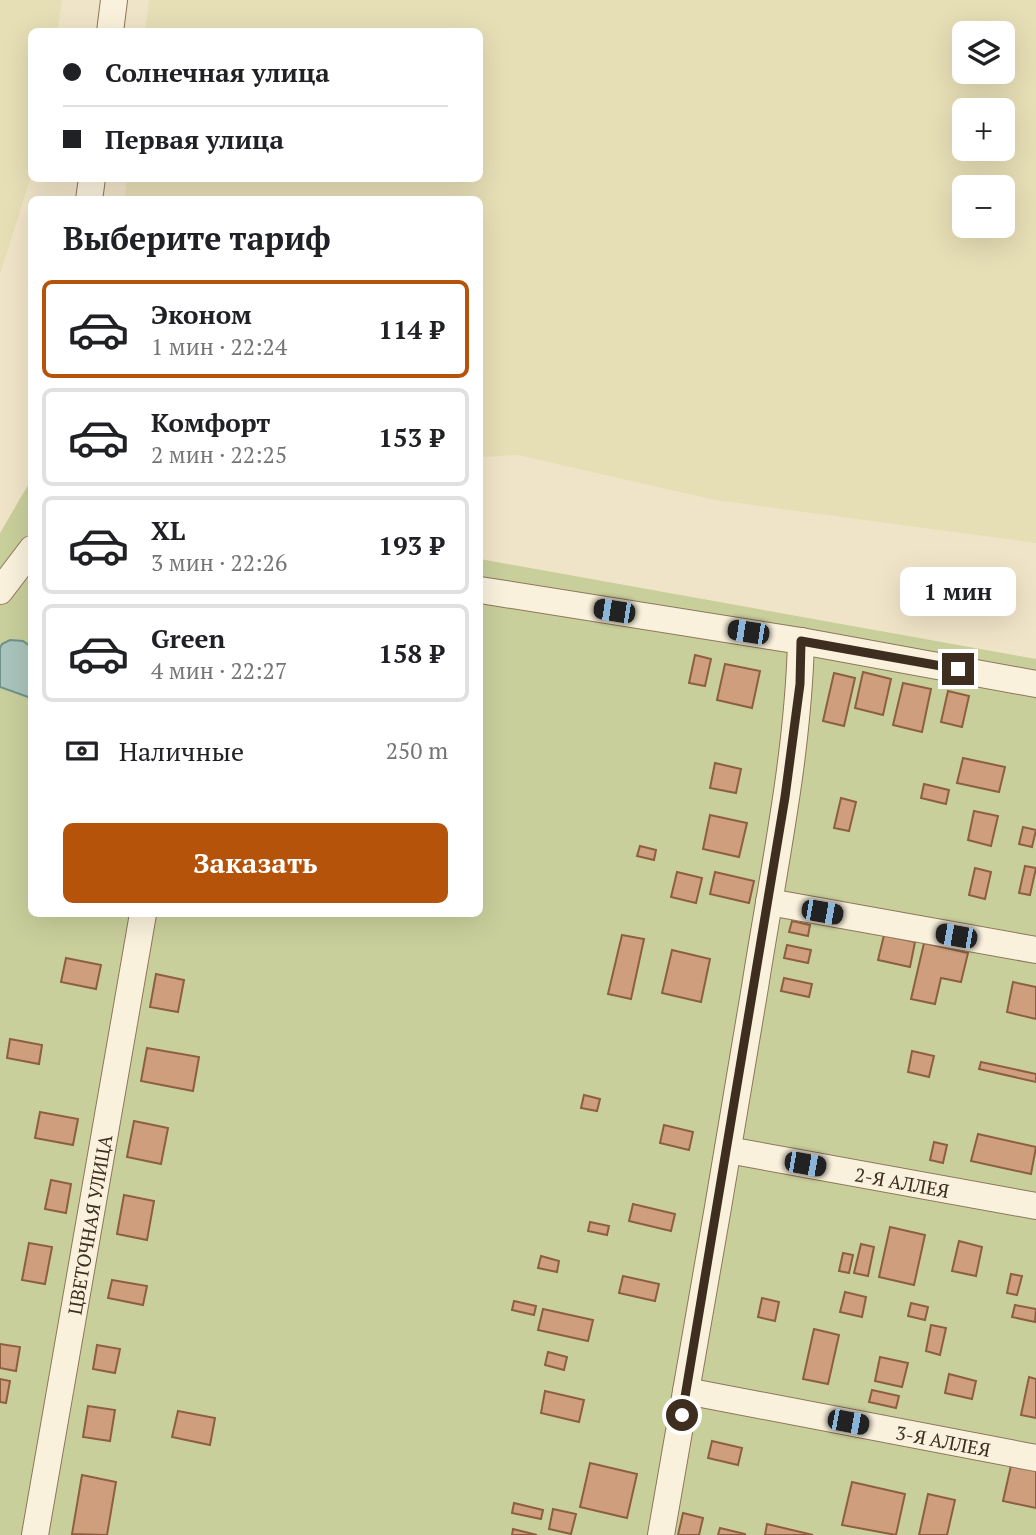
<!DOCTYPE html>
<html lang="ru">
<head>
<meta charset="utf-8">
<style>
	body { margin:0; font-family:"PT Serif",serif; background:#f6f6f6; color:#202124; height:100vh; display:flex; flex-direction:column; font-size:26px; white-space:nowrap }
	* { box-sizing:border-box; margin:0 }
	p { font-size:23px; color:#757577 }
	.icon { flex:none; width:38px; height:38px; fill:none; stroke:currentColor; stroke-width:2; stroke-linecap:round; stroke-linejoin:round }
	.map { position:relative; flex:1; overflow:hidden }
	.details { position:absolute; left:28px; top:196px; width:455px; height:721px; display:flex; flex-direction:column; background:#fff; border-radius:10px; box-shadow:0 7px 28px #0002 }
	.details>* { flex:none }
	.guide { position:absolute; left:28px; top:28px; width:455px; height:154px; border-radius:10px; box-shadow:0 7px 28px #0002; display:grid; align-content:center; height:154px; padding:0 35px; background:#fff }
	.tools { position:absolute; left:952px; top:21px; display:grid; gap:14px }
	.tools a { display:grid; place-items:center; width:63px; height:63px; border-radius:10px; background:#fff; box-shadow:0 7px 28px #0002; font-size:35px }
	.end { position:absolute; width:32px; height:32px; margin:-16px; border:9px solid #3d2e20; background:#fff; box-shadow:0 0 0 4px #fff }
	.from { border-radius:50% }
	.bubble { position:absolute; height:49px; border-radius:10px; background:#fff; box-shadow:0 7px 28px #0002; font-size:23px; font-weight:800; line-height:49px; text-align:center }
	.car { position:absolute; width:21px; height:42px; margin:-21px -10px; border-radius:9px; box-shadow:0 0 5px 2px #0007; background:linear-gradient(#222 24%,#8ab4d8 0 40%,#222 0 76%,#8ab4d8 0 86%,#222 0) }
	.guide b { display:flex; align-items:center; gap:24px; height:66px; font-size:26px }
	.guide b+b { border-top:2px solid #e0e0e0 }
	.guide i { width:18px; height:18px; background:#202124 }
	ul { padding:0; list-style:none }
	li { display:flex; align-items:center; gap:21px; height:98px; margin:0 14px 10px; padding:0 21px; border:4px solid #e0e0e0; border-radius:10px }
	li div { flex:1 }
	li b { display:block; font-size:26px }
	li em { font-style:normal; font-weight:800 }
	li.on { border-color:#b45309 }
	li>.icon { width:63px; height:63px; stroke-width:1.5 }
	h2 { padding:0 35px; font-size:32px; line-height:84px }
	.pay { display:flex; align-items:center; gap:18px; height:77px; padding:0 35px; font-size:26px }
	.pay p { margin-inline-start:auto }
	.cta { display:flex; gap:14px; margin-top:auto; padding:14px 35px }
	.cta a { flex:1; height:80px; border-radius:10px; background:#b45309; color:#fff; font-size:28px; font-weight:800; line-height:80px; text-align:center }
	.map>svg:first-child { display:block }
	.farmland { fill:#e6deb5; fill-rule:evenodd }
	.green { fill:#c9cf9b }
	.water { fill:#a9c4bc; stroke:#6f938a; stroke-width:2 }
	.building { fill:#cf9f7d; stroke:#8d5f41; stroke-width:2 }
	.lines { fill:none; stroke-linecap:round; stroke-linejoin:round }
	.minor-casing { stroke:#8d765c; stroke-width:28 }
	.minor { stroke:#faf1dc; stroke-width:26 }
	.route { stroke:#3d2e20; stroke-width:9 }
	.labels { text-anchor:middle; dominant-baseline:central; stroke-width:7; stroke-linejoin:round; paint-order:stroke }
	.street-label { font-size:19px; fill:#3d2e20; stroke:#f7eed8 }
</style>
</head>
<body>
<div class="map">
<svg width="1036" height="1535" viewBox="0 0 1036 1535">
	<rect width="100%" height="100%" fill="#f0e4c8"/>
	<!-- farmland -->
	<g class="farmland">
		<polygon points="0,0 62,0 58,31 32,32 31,176 0,274"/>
		<path d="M149,0H1036V543L715,500L518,455L480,457V200L124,199L127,179L480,178V32L145,31ZM964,33H1003V72H964ZM964,110H1003V149H964ZM964,187H1003V226H964Z"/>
	</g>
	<!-- green -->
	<polygon class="green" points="31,480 32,914 480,914 480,559 1036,659 1036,1535 0,1535 0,533"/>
	<!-- water -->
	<polygon class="water" points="10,640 23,641 31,647 31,698 0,687 0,648 2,644"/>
	<!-- building -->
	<g class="building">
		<polygon points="695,655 711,659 705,686 689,683"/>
		<polygon points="725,664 760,671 752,708 717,700"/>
		<polygon points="863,672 891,679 883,715 855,708"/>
		<polygon points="834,673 855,678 844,726 823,721"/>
		<polygon points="903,683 931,689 922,732 893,725"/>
		<polygon points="948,691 969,696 962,727 941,722"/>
		<polygon points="963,758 1005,767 999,792 957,783"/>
		<polygon points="715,763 741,769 736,793 710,788"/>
		<polygon points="924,784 949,790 946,804 921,798"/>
		<polygon points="841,798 856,802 849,831 834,828"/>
		<polygon points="974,811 998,816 991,846 968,840"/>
		<polygon points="710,815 747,823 739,857 703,849"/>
		<polygon points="1023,827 1036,830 1032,847 1019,844"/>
		<polygon points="640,846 656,850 654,860 637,856"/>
		<polygon points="1025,866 1036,868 1030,895 1019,893"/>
		<polygon points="975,868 991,872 985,899 969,895"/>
		<polygon points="677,872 702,878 696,903 671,897"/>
		<polygon points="715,872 754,881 749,903 710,894"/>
		<polygon points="792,921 810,925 808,936 789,932"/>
		<polygon points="622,935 644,939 631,999 608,994"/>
		<polygon points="884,935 915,942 910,967 878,960"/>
		<polygon points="924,943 968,953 961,982 941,978 935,1004 911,999"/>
		<polygon points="787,945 811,950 808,963 784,958"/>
		<polygon points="672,950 710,959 701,1002 662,993"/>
		<polygon points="66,958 101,965 96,989 61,982"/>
		<polygon points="156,974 184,980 178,1012 150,1007"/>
		<polygon points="784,978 812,984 809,997 781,991"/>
		<polygon points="1013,982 1036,987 1036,1019 1007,1012"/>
		<polygon points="10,1039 42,1045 39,1064 7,1058"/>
		<polygon points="147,1048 199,1057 193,1091 141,1081"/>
		<polygon points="912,1051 934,1056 929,1077 908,1072"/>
		<polygon points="981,1062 1036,1074 1036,1082 979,1069"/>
		<polygon points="584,1095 600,1099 597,1111 581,1108"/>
		<polygon points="40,1112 78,1119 73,1145 35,1138"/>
		<polygon points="134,1121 168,1128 161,1164 127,1157"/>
		<polygon points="664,1125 693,1132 689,1150 660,1143"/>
		<polygon points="978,1134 1036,1147 1031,1174 971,1161"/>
		<polygon points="934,1142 947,1145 943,1163 930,1160"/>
		<polygon points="51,1180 71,1184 66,1213 45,1209"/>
		<polygon points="124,1195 154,1201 147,1240 117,1234"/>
		<polygon points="633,1204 675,1214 671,1231 629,1221"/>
		<polygon points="590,1222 609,1226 607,1235 588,1231"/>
		<polygon points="890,1227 925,1235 914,1285 879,1277"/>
		<polygon points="959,1241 982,1247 976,1276 952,1271"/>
		<polygon points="29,1243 52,1247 45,1284 22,1280"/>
		<polygon points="861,1244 874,1247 868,1276 854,1273"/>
		<polygon points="843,1253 853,1255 849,1273 839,1271"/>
		<polygon points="541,1256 559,1261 557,1272 538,1268"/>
		<polygon points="1011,1274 1022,1276 1017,1295 1007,1293"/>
		<polygon points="623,1276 659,1284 655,1301 619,1293"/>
		<polygon points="112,1280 147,1286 143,1305 108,1298"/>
		<polygon points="845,1292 866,1297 862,1317 840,1312"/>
		<polygon points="762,1298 779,1302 775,1321 758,1317"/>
		<polygon points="514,1301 536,1306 534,1315 512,1310"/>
		<polygon points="911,1303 928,1307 925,1320 908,1316"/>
		<polygon points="1015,1305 1036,1309 1035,1322 1012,1317"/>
		<polygon points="543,1309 593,1320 588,1341 538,1330"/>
		<polygon points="931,1325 946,1328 940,1355 926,1351"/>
		<polygon points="814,1329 839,1335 828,1384 803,1379"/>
		<polygon points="0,1344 20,1347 16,1371 0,1368"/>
		<polygon points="97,1345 120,1349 115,1373 93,1369"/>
		<polygon points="548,1352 567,1357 564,1370 545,1365"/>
		<polygon points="880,1357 908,1363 902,1387 875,1381"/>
		<polygon points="949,1374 976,1381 972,1399 945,1393"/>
		<polygon points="1029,1377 1036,1379 1036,1418 1021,1415"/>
		<polygon points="0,1379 10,1381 6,1403 0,1402"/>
		<polygon points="872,1390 899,1396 896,1408 869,1402"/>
		<polygon points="545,1391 584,1400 579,1422 541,1413"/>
		<polygon points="88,1406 115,1410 110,1441 83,1437"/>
		<polygon points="178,1411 215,1418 210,1445 172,1437"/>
		<polygon points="712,1441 742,1448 738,1465 708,1458"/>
		<polygon points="1012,1461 1036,1467 1036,1508 1003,1501"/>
		<polygon points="590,1463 637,1474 627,1518 580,1507"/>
		<polygon points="82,1475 116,1482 107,1535 72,1534"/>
		<polygon points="852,1482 905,1494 896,1535 842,1525"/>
		<polygon points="928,1494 955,1500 947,1535 919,1535"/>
		<polygon points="514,1503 543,1510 541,1519 512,1513"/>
		<polygon points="553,1509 576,1514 571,1534 549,1529"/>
		<polygon points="683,1513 703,1518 699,1535 678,1535"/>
		<polygon points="767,1524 813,1535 765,1535"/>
		<polygon points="720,1528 745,1534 745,1535 718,1535"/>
		<polygon points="513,1529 537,1535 512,1535"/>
	</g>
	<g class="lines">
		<!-- minor casing -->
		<g class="minor-casing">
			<g id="minor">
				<polyline points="110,32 114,0"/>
				<polyline points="89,200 92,178"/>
				<polyline points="480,590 801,641 1036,684"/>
				<polyline points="0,591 32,549"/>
				<polyline points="769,902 1036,950"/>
				<path id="s1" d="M728,1150L1036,1206"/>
				<path id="s2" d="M686,1391L1036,1458"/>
				<path id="s3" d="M35,1535L143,914"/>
				<path d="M661,1535C693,1352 725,1170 755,987C773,872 798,757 801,641"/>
			</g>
		</g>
		<!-- minor -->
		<use href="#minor" class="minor"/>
	</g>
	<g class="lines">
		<!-- route -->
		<polyline class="route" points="682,1415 785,797 800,684 801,641 958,669"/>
	</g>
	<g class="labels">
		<!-- street labels -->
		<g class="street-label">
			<text stroke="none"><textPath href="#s1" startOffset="177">2-Я АЛЛЕЯ</textPath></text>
			<text stroke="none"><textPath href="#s3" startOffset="315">ЦВЕТОЧНАЯ УЛИЦА</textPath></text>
			<text stroke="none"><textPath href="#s2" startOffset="262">3-Я АЛЛЕЯ</textPath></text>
		</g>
	</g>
</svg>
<div class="tools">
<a><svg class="icon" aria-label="layers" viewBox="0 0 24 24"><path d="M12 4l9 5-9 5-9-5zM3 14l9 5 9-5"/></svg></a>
<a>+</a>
<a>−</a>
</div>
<i class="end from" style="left:682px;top:1415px"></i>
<i class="end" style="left:958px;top:669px"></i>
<div class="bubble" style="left:900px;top:567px;width:116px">1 мин</div>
<i class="car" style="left:614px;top:611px;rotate:279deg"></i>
<i class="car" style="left:748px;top:632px;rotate:279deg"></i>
<i class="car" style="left:822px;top:912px;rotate:100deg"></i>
<i class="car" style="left:956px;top:936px;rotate:280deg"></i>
<i class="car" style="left:805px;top:1164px;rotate:100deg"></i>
<i class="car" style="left:848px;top:1422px;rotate:101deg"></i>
<div class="guide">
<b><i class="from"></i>Солнечная улица</b>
<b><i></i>Первая улица</b>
</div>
<section class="details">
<h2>Выберите тариф</h2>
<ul>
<li class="on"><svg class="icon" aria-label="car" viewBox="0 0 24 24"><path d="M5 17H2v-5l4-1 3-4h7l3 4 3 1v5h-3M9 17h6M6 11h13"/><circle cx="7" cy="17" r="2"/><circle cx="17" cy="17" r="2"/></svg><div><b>Эконом</b><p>1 мин · 22:24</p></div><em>114 ₽</em></li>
<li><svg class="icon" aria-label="car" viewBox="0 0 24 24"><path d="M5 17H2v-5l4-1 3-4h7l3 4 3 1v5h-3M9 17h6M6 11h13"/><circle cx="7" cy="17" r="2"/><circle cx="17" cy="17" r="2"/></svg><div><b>Комфорт</b><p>2 мин · 22:25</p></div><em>153 ₽</em></li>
<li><svg class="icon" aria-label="car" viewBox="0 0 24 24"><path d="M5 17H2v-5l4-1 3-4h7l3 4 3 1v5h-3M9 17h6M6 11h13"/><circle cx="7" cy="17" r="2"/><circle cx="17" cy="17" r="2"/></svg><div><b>XL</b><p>3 мин · 22:26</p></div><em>193 ₽</em></li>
<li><svg class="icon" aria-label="car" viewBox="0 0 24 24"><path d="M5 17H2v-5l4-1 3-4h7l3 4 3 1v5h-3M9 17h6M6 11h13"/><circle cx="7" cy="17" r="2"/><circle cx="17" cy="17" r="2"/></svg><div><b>Green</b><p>4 мин · 22:27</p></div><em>158 ₽</em></li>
</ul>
<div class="pay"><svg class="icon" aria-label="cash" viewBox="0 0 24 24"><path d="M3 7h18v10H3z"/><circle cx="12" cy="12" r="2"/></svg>Наличные<p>250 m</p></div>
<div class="cta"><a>Заказать</a></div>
</section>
</div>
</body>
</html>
